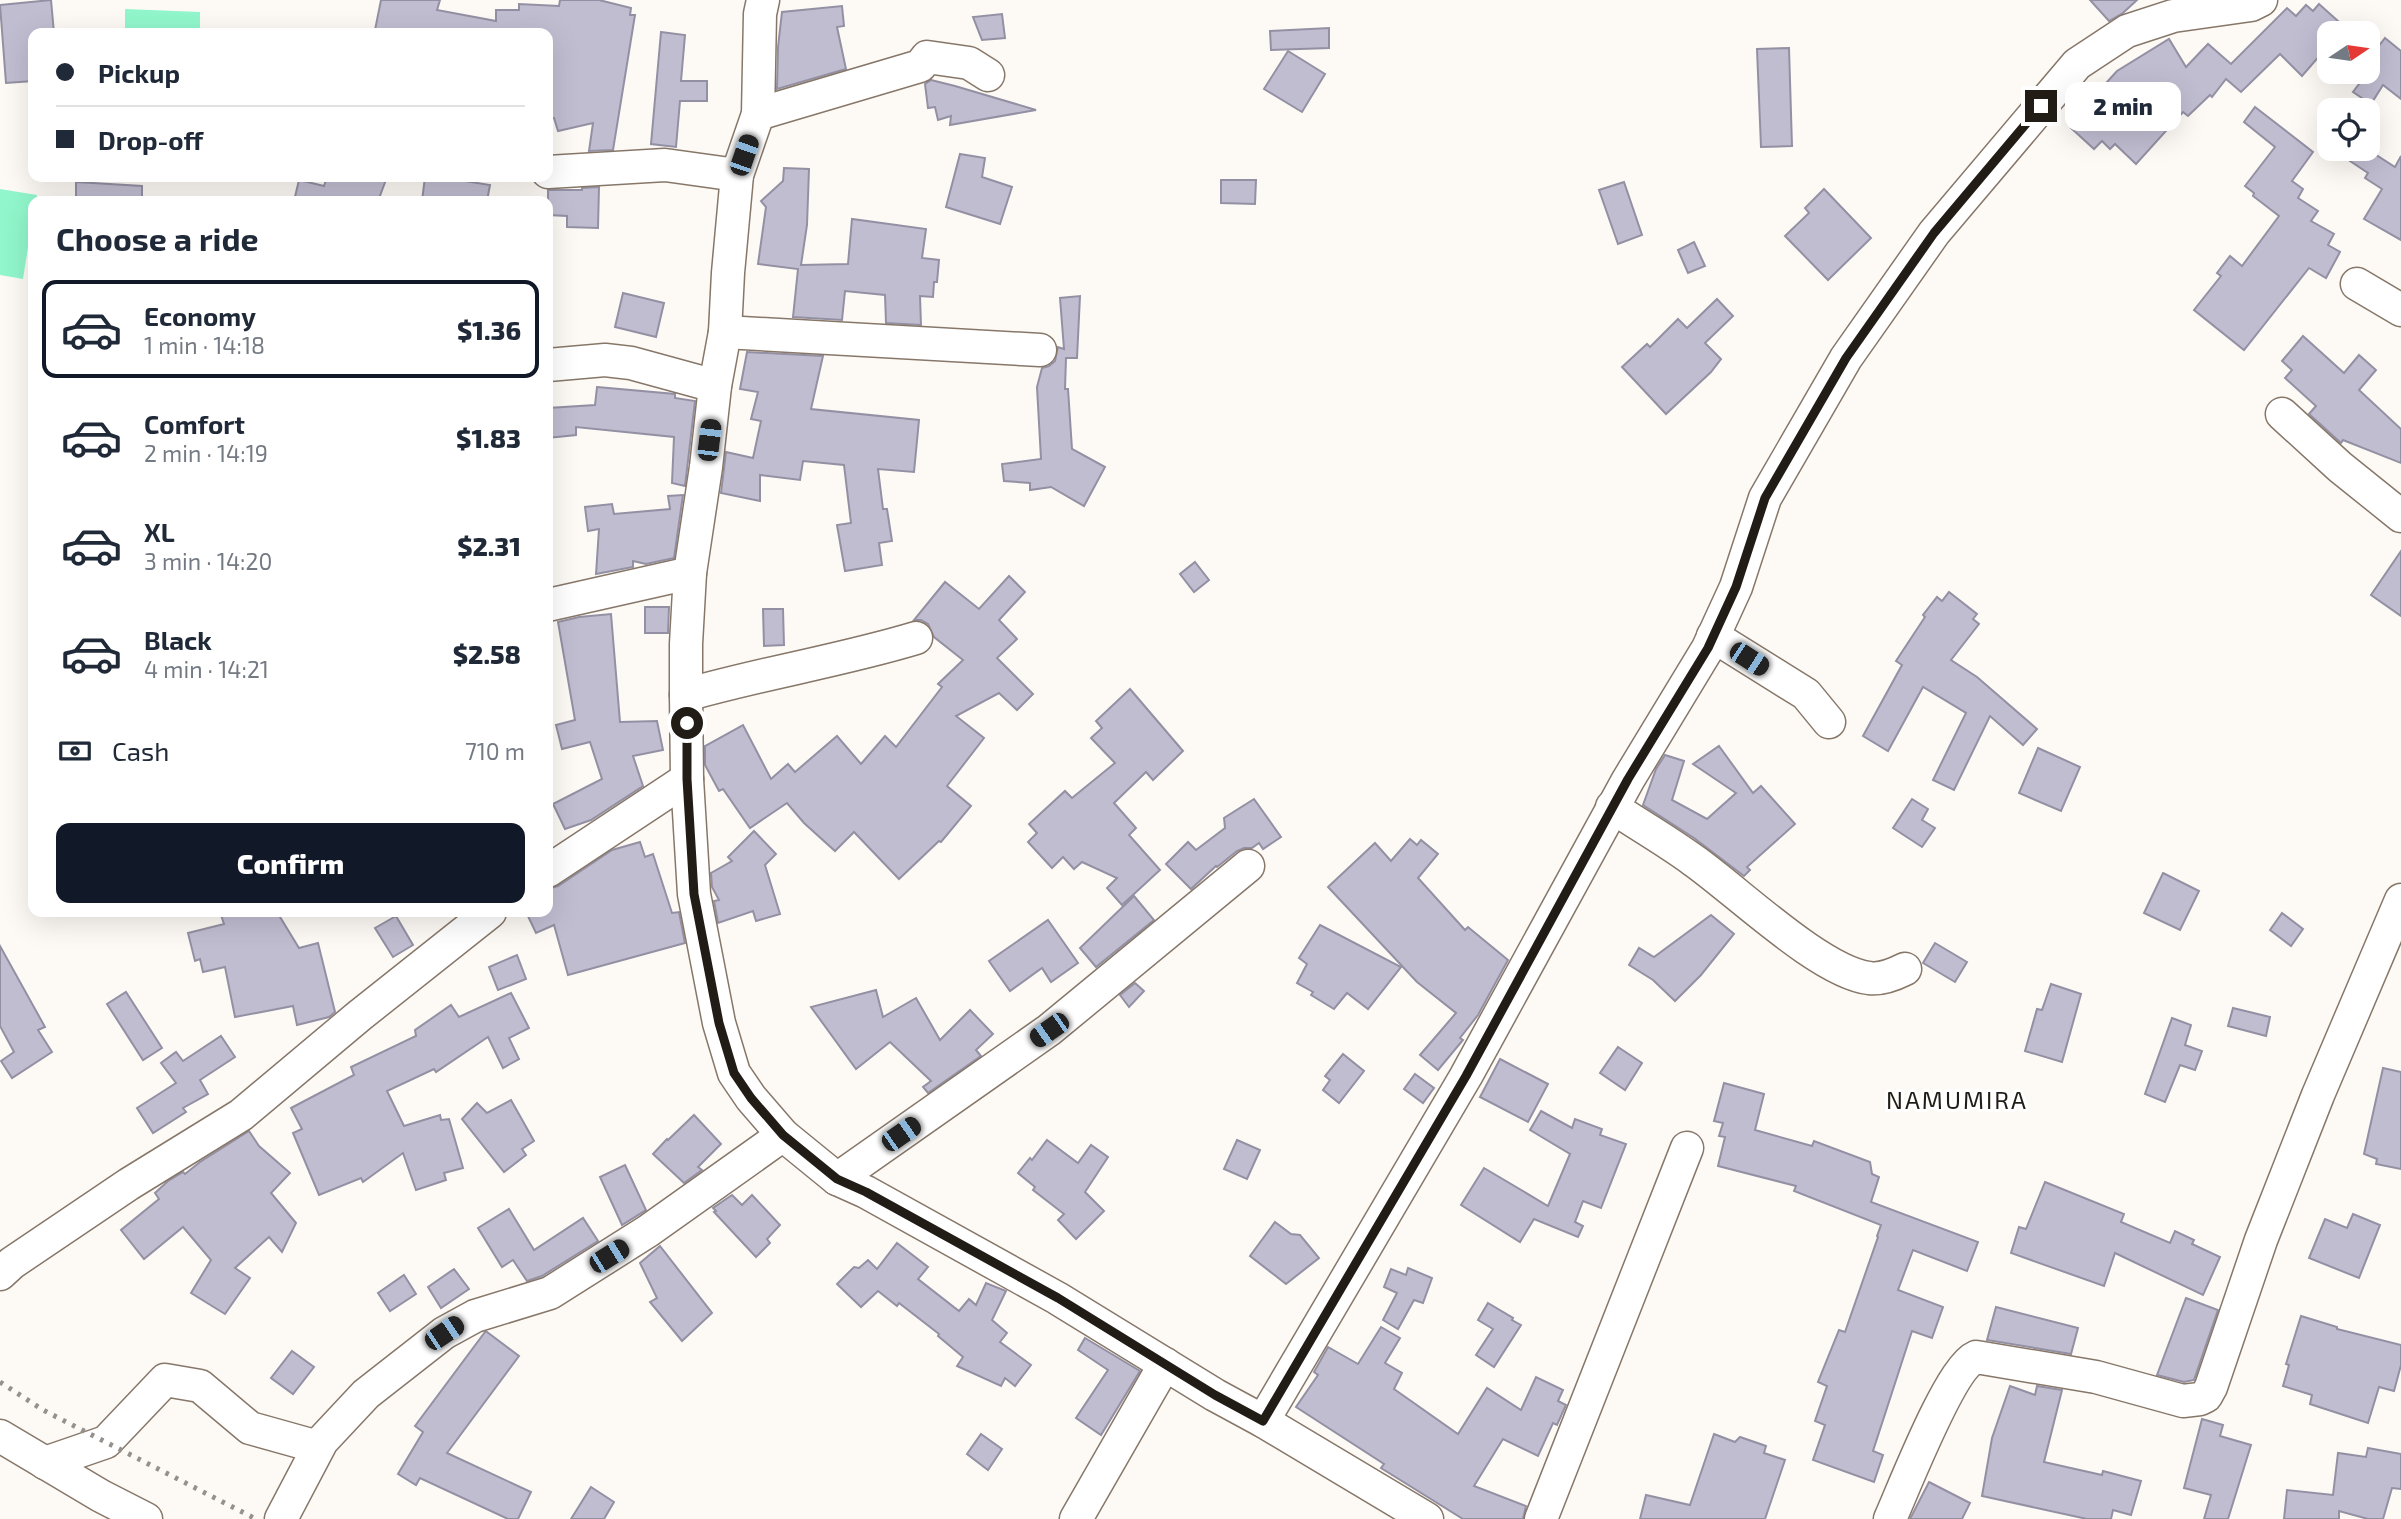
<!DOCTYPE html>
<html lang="en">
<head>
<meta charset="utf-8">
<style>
	body { margin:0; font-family:"Exo 2",sans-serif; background:#f2f2f3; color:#1f2937; height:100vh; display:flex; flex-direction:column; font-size:26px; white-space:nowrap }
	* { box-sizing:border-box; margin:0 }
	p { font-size:23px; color:#747a83 }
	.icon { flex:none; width:38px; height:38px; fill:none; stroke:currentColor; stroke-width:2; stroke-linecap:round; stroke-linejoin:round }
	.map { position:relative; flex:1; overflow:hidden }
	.panel { position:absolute; left:28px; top:196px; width:525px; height:721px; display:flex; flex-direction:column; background:#fff; border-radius:14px; box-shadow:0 7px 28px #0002 }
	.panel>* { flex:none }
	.top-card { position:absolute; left:28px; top:28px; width:525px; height:154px; border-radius:14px; box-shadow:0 7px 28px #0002; display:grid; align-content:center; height:154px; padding:0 28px; background:#fff }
	.needle { width:46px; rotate:77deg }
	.fabs { position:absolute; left:2317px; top:21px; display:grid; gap:14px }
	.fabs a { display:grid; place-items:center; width:63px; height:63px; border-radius:14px; background:#fff; box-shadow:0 7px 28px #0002; font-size:35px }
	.end { position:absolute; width:32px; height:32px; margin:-16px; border:9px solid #221c16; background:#fff; box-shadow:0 0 0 4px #fff }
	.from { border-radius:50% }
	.bubble { position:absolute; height:49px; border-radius:14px; background:#fff; box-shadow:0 7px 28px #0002; font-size:23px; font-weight:800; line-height:49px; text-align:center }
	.car { position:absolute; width:21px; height:42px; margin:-21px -10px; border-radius:9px; box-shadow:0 0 5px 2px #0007; background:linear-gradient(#222 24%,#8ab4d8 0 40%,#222 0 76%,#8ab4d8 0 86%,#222 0) }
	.top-card b { display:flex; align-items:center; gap:24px; height:66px; font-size:26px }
	.top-card b+b { border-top:2px solid #e0e1e3 }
	.top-card i { width:18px; height:18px; background:#1f2937 }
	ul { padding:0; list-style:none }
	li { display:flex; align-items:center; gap:21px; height:98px; margin:0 14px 10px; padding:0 14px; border:4px solid transparent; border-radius:14px }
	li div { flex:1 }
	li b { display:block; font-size:26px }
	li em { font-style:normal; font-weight:800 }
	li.on { border-color:#111827 }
	li>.icon { width:63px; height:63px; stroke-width:1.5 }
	h2 { padding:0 28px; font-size:32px; line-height:84px }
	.pay { display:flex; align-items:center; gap:18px; height:77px; padding:0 28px; font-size:26px }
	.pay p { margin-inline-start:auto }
	.action { display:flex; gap:14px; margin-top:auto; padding:14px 28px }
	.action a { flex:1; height:80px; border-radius:14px; background:#111827; color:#fff; font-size:28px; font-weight:800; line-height:80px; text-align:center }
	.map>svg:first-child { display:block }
	.green { fill:#91f6cb }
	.building { fill:#c1bdd1; stroke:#9490a3; stroke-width:2 }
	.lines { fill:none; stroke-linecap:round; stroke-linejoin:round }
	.minor-casing { stroke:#877769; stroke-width:35 }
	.minor { stroke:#fff; stroke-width:32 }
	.rail { stroke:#94908b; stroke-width:5; stroke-dasharray:3.5 7; stroke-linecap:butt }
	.route { stroke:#221c16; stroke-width:9 }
	.labels { text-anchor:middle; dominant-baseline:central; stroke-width:6; stroke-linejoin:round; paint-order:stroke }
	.quarter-label { font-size:24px; letter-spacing:2px; fill:#221c16; stroke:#fff }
</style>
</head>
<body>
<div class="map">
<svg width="2401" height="1519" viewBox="0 0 2401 1519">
	<rect width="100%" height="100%" fill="#fdfaf6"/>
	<!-- green -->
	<g class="green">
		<polygon points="125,9 200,12 200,33 125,33"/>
		<polygon points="0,189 37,195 36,201 33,201 33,215 23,279 0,275"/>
	</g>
	<!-- building -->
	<g class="building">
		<polygon points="51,0 54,33 33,33 33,81 6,83 0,5"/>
		<polygon points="381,0 440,0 437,10 496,21 496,10 519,10 519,4 559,6 560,0 599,0 631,8 630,15 635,15 613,150 589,151 593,123 558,131 554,118 548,118 548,33 391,33 375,30"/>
		<polygon points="2090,0 2137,0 2123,13 2109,21"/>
		<polygon points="2319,4 2338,21 2329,30 2329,45 2302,76 2280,54 2241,92 2226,79 2212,97 2210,95 2188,116 2183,112 2136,164 2115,144 2110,149 2102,141 2094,149 2071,128 2079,120 2069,110 2091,87 2097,93 2117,71 2169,39 2186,67 2208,44 2231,64 2287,8 2296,16 2306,5 2313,11"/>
		<polygon points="842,6 844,26 837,27 846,69 777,89 778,47 782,12"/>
		<polygon points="1002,14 1005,38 982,40 973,17"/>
		<polygon points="1329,28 1329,48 1271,50 1270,31"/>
		<polygon points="661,32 685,35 681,81 707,81 707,101 680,101 676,147 651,144"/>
		<polygon points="2385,38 2401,51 2401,99 2383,85 2371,104 2353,92 2368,72 2368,60"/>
		<polygon points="1789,48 1792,146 1761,147 1757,49"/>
		<polygon points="1288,51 1325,74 1302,112 1264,89"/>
		<polygon points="931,80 955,86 1036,110 950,125 951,116 938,120 935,107 928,108 925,84"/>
		<polygon points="2255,107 2313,152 2292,181 2303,189 2298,198 2318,211 2311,221 2334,234 2328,245 2340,252 2326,278 2309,268 2244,350 2194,310 2221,276 2217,273 2230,256 2242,266 2279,216 2253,196 2254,193 2245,186 2275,147 2244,122"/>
		<polygon points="2332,149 2367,149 2395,167 2401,156 2401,240 2364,219 2382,189 2365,178 2368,173"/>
		<polygon points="960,154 985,158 982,177 1012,187 1000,224 946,207"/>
		<polygon points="784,168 809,169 807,225 801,265 848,264 852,219 926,229 922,258 939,260 937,282 934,282 933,297 920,296 921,325 886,323 885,295 845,291 842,320 793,317 798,269 758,264 766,207 761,201 783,181"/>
		<polygon points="327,177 387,177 378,201 294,201 299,180 324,186"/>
		<polygon points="425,177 440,177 490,185 487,201 422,201"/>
		<polygon points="1221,180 1256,180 1255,204 1221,203"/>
		<polygon points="76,182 142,186 142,201 76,201"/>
		<polygon points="1624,182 1642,235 1618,244 1599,190"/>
		<polygon points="599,187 598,228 567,227 567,216 548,215 548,190 582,190 582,188"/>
		<polygon points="1824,189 1871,238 1828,280 1785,236 1809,213 1805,208"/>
		<polygon points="1694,242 1705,266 1688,273 1678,250"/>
		<polygon points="623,293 664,303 656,337 615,327"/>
		<polygon points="1080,296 1077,358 1066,358 1065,389 1068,389 1072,449 1105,467 1084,506 1051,487 1030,490 1030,483 1004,481 1002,464 1041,459 1037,387 1042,368 1049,366 1055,361 1058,347 1064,349 1060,298"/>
		<polygon points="1717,299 1733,316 1705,343 1721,359 1711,372 1666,414 1622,367 1647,344 1650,347 1678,319 1687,328"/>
		<polygon points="2303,336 2344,373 2359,355 2376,370 2359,390 2401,429 2401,463 2343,440 2341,443 2309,414 2316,406 2285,378 2292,370 2282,361"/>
		<polygon points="747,352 823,356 811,409 919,420 914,472 878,469 883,509 887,509 892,541 879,543 882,565 845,571 837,525 851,523 844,465 803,461 800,480 760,475 760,501 721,493 726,452 753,458 761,421 751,419 758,392 740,389"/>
		<polygon points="597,387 675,394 675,398 695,401 685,486 672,483 674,437 576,427 576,435 548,438 548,408 595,405"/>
		<polygon points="683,495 674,558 646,564 633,561 633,567 596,574 599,529 588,531 585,507 612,504 614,514 670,509 668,496"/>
		<polygon points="2401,551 2401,616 2371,595"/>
		<polygon points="1195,562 1209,580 1194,592 1180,574"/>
		<polygon points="1009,576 1025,592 999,620 1017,639 997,658 1033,694 1017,710 999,693 956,716 984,738 947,786 971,806 941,842 939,841 899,879 854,832 835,851 804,823 787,803 750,828 723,789 719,791 705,765 705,746 743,725 771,779 788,764 795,772 837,736 861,764 885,736 896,747 942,687 938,684 963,660 934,637 928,624 921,620 914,620 945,582 979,609"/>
		<polygon points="1949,592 1977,614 1973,619 1979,624 1951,660 1977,677 2037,729 2023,745 1990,716 1954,790 1933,780 1966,713 1923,687 1888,751 1863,736 1902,665 1896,661 1925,617 1923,615 1937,597 1942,601"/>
		<polygon points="645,607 669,607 668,633 645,633"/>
		<polygon points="763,609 783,609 784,645 764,646"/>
		<polygon points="611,614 620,722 657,721 663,750 633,756 643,786 591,820 565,829 553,804 602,779 590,742 562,749 556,725 575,720 558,622 579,617"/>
		<polygon points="1130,689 1183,751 1153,780 1146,772 1114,803 1136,828 1129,835 1160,870 1122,905 1107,888 1117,878 1082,862 1074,869 1063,857 1052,868 1028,842 1037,833 1029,824 1065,791 1072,798 1115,763 1091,738 1102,728 1096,721"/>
		<polygon points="1719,746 1753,793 1761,786 1795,824 1747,867 1750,870 1744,876 1694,838 1643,805 1656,769 1665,755 1684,761 1672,800 1707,819 1736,793 1693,764"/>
		<polygon points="2038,748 2080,767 2061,811 2019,793"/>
		<polygon points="1254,799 1281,837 1263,849 1259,843 1252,848 1244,848 1237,851 1217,867 1216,866 1191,889 1166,864 1188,842 1196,850 1225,828 1224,818"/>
		<polygon points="1912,799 1928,809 1922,820 1935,828 1922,847 1893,828"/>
		<polygon points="754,831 776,854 765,865 780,914 756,921 753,911 718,923 714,901 719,900 712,887 711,873 732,861 728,857"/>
		<polygon points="1410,839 1417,845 1421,840 1438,854 1418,878 1465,930 1468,927 1508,960 1478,1015 1460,1038 1463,1040 1438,1070 1420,1055 1456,1013 1417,982 1328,887 1375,843 1391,861"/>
		<polygon points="640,842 645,857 653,854 672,913 679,912 685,943 568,975 554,925 536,933 526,912 548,912 548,889 558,886 612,850"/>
		<polygon points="2163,873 2199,891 2180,930 2144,913"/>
		<polygon points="1134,896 1154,920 1096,967 1080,948"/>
		<polygon points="220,912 277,912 299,948 318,943 335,1012 329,1017 297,1025 293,1006 235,1017 225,967 203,972 200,959 195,961 188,933 224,924"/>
		<polygon points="2282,913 2303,929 2291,946 2270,930"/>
		<polygon points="1711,915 1734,934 1701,975 1675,1001 1653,980 1629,965 1639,948 1654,957"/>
		<polygon points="396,916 413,945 393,957 375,928"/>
		<polygon points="1048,920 1078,963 1051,982 1042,968 1010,991 989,961"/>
		<polygon points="1320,925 1401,967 1368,1009 1347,993 1334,1009 1311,995 1313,992 1297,983 1307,964 1299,958"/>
		<polygon points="1935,943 1967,962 1955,982 1923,963"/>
		<polygon points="0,946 45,1027 38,1030 52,1052 12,1078 1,1061 14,1052 0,1026"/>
		<polygon points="517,955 526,979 498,990 489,967"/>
		<polygon points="1135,983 1144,991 1129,1007 1120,995"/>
		<polygon points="2051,984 2081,994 2062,1062 2025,1051 2037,1009 2042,1010"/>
		<polygon points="876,990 883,1017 916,998 940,1040 970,1010 993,1034 976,1050 981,1056 928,1093 923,1087 931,1081 890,1042 856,1069 811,1007"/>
		<polygon points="126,992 162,1048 143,1060 107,1004"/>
		<polygon points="511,993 529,1028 509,1038 519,1059 503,1068 488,1037 436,1072 434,1069 387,1091 404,1126 440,1115 441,1120 449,1119 463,1168 444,1173 446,1180 416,1190 403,1153 363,1182 361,1178 319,1195 293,1133 302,1129 291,1108 354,1075 351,1067 416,1036 415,1030 451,1005 459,1017"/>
		<polygon points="2233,1008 2270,1017 2266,1036 2228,1026"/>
		<polygon points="2172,1018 2191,1025 2185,1045 2202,1051 2195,1070 2180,1065 2165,1102 2145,1094"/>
		<polygon points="221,1036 235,1057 200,1080 208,1094 183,1108 186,1112 153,1133 137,1108 176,1083 161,1063 176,1052 183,1061"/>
		<polygon points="1618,1047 1642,1063 1625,1090 1600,1073"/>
		<polygon points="1343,1054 1364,1071 1339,1103 1323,1090 1330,1080 1325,1076"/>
		<polygon points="1500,1059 1548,1084 1528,1122 1480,1097"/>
		<polygon points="2383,1068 2401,1072 2401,1169 2376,1164 2377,1159 2364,1154"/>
		<polygon points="1415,1074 1434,1088 1423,1103 1404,1089"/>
		<polygon points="1724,1083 1764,1094 1755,1130 1812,1146 1814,1141 1870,1162 1872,1174 1879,1177 1871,1202 1978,1242 1967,1271 1913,1250 1898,1290 1943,1307 1932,1338 1912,1331 1873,1451 1883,1455 1874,1482 1813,1460 1825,1425 1815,1421 1827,1386 1818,1382 1839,1330 1845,1332 1878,1237 1877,1236 1881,1225 1794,1191 1796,1186 1718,1166 1725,1137 1719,1136 1723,1123 1714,1121"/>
		<polygon points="511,1100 534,1141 522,1149 526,1155 504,1172 462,1119 477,1103 487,1113"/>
		<polygon points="1541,1111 1572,1128 1575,1119 1602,1129 1600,1135 1626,1144 1601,1208 1583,1201 1575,1222 1583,1226 1578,1237 1534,1219 1520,1242 1461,1205 1484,1168 1548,1206 1570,1154 1530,1130"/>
		<polygon points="694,1115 721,1144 698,1167 702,1170 684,1183 653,1154 667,1139 668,1140"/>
		<polygon points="249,1131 259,1146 290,1173 271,1193 296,1223 282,1252 269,1237 235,1268 250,1278 225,1314 191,1293 211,1260 183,1227 144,1259 121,1230 159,1199 155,1193 168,1181 183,1172 185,1174 200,1162"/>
		<polygon points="1047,1140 1078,1163 1091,1145 1108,1157 1085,1192 1104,1211 1076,1239 1058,1220 1064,1214 1033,1190 1035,1187 1018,1173 1030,1158 1032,1160"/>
		<polygon points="1237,1140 1260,1150 1247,1179 1224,1169"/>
		<polygon points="625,1165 646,1210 622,1225 600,1177"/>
		<polygon points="2045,1182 2124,1214 2121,1222 2170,1243 2175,1231 2194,1240 2192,1244 2220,1257 2203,1295 2115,1253 2104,1286 2011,1253 2019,1227 2026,1229"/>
		<polygon points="732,1195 742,1205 752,1195 780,1225 767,1239 770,1243 756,1257 714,1212 716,1211 713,1208"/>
		<polygon points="509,1209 534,1250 583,1218 598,1241 542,1276 527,1281 513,1260 502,1267 478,1228"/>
		<polygon points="2353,1214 2380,1225 2359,1278 2309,1258 2325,1219 2347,1228"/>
		<polygon points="1275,1222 1291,1234 1300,1235 1319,1258 1286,1284 1250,1256"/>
		<polygon points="897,1243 928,1267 918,1279 959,1311 969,1299 976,1305 986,1283 1006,1291 992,1320 1007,1333 1000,1342 1031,1365 1015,1386 1005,1378 1001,1386 957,1366 963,1357 938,1336 939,1334 899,1303 897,1306 878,1291 861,1307 837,1284 854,1267 859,1268 868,1260 877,1269"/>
		<polygon points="660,1246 712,1313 682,1341 650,1302 657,1298 640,1263"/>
		<polygon points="1408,1268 1432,1278 1423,1303 1414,1300 1398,1329 1383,1320 1397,1293 1384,1287 1391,1269 1406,1275"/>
		<polygon points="454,1269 469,1289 441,1308 428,1287"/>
		<polygon points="404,1275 416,1294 390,1311 378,1293"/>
		<polygon points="2186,1298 2218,1310 2194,1380 2184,1382 2157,1375"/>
		<polygon points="1488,1303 1513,1318 1512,1320 1521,1325 1494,1367 1476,1355 1493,1329 1478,1320"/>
		<polygon points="1996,1307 2078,1328 2071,1354 1987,1340"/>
		<polygon points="2301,1316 2337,1327 2337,1329 2401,1345 2401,1365 2394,1391 2379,1387 2368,1423 2310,1404 2312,1395 2283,1386 2289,1365 2286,1364"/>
		<polygon points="1381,1327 1400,1338 1385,1363 1402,1373 1394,1389 1458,1434 1487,1388 1521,1410 1536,1377 1563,1390 1558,1401 1566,1405 1557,1425 1553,1423 1538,1456 1503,1439 1474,1486 1526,1506 1523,1519 1463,1519 1381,1468 1384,1464 1296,1407 1318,1375 1314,1372 1328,1347 1358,1364"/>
		<polygon points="485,1332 487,1332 519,1356 447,1453 531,1492 518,1519 508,1519 420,1478 416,1485 398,1474 423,1432 415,1426"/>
		<polygon points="1085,1338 1140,1371 1101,1435 1076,1418 1108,1370 1078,1350"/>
		<polygon points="292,1351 314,1367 293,1394 271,1378"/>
		<polygon points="2010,1386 2035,1395 2037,1386 2062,1390 2044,1462 2102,1475 2103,1471 2141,1481 2131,1515 2113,1510 2111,1519 2087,1519 1982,1496 1992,1438"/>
		<polygon points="2202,1419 2223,1425 2220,1436 2251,1445 2228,1519 2204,1519 2211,1495 2184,1488"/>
		<polygon points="981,1434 1002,1449 988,1470 967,1454"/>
		<polygon points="1714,1434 1735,1442 1740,1437 1766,1446 1764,1453 1785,1460 1765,1519 1640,1519 1646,1495 1690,1505"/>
		<polygon points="2368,1448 2401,1454 2401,1489 2392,1488 2383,1519 2368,1519 2339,1511 2339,1519 2284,1519 2287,1490 2333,1495 2338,1453 2366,1457"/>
		<polygon points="1929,1482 1970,1503 1962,1519 1910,1519"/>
		<polygon points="591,1487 614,1502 604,1519 571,1519"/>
	</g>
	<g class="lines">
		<!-- minor casing -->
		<g class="minor-casing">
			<g id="minor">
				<polyline points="763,0 760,14 758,114 737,175 728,273 725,332 715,386 706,467 690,573 686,644 686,695 687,779 694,894 719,1023 734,1073 751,1098 783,1135 837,1179 866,1192 1057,1298 1215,1395 1263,1421 1427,1519"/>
				<polyline points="758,114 920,66 927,57 969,63 988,75"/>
				<polyline points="548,172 665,165 737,175"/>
				<polyline points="2357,284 2401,310"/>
				<polyline points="725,332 1040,350"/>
				<polyline points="548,365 605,360 631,363 715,386"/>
				<polyline points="2282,414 2340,467 2401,516"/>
				<polyline points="548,605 690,573"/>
				<polyline points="1713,636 1806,694 1829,722"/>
				<path d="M686,695C762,673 840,661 916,638"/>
				<path d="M1612,807C1639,825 1667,841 1693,860C1736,890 1820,972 1869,978C1881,980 1895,974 1905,969"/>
				<polyline points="548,871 687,779"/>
				<polyline points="837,1179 1049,1030 1248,866"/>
				<polyline points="0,1274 12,1263 129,1184 241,1115 359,1016 490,912"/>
				<polyline points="1263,1421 1466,1076 1628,780 1708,648 1736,587 1765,498 1846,358 1934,233 2077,64 2127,31 2173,16 2251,5 2261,0"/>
				<polyline points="0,1436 101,1496 146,1519"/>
				<polyline points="45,1463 106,1442 165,1380 200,1386 250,1428 318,1447"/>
				<polyline points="281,1519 322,1441 366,1394 444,1333 475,1316 550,1293 648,1231 783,1135"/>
				<polyline points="1076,1519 1165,1364"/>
				<polyline points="1541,1519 1687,1148"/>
				<path d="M1890,1519C1904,1488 1950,1368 1976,1357L2096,1377L2183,1401L2200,1399L2206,1396L2211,1387L2261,1240L2318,1095L2401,900"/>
			</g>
		</g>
		<!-- minor -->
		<use href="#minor" class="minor"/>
		<!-- rail -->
		<polyline class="rail" points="0,1382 43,1410 256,1519"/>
	</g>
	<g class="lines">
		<!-- route -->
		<polyline class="route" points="687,723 687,779 694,894 719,1023 734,1073 751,1098 783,1135 837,1179 866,1192 1058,1298 1215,1395 1263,1421 1466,1076 1628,779 1708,648 1736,587 1765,498 1846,358 1934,233 2041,106"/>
	</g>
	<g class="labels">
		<!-- quarter labels -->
		<g class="quarter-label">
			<text x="1957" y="1099">NAMUMIRA</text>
		</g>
	</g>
</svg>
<div class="fabs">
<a><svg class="needle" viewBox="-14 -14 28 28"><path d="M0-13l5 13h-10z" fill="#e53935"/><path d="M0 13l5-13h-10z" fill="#747a83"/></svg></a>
<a><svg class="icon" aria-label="locate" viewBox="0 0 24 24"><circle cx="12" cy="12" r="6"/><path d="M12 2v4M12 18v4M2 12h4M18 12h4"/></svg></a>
</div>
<i class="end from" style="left:687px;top:723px"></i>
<i class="end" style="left:2041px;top:106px"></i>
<div class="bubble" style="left:2065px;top:82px;width:116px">2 min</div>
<i class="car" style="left:744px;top:155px;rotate:19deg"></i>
<i class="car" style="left:709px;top:440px;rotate:7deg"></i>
<i class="car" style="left:1749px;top:659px;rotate:123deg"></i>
<i class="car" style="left:1049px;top:1030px;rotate:235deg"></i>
<i class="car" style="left:901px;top:1134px;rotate:55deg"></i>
<i class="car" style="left:609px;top:1256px;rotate:58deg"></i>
<i class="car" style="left:444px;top:1333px;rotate:56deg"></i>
<div class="top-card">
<b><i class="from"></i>Pickup</b>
<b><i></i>Drop-off</b>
</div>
<section class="panel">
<h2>Choose a ride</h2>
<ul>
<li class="on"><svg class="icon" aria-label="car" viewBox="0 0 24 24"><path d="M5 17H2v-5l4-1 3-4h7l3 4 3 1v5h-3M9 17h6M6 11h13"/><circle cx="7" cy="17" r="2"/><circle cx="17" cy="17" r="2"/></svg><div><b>Economy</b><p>1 min · 14:18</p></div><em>$1.36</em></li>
<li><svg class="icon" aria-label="car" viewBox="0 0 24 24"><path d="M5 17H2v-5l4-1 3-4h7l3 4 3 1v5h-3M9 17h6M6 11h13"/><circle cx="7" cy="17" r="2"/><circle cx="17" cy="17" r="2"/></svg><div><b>Comfort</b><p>2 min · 14:19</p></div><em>$1.83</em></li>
<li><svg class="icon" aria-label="car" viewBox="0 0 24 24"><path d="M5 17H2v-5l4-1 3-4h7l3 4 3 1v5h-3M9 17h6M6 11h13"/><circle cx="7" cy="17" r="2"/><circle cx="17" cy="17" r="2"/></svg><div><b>XL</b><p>3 min · 14:20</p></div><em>$2.31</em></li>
<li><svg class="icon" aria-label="car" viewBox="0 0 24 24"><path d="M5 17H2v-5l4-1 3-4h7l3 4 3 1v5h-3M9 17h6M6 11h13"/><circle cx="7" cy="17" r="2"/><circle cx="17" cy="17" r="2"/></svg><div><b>Black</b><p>4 min · 14:21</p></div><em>$2.58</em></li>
</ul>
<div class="pay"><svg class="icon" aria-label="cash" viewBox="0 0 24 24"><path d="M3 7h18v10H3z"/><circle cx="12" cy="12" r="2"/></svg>Cash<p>710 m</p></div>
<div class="action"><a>Confirm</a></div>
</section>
</div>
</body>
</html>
